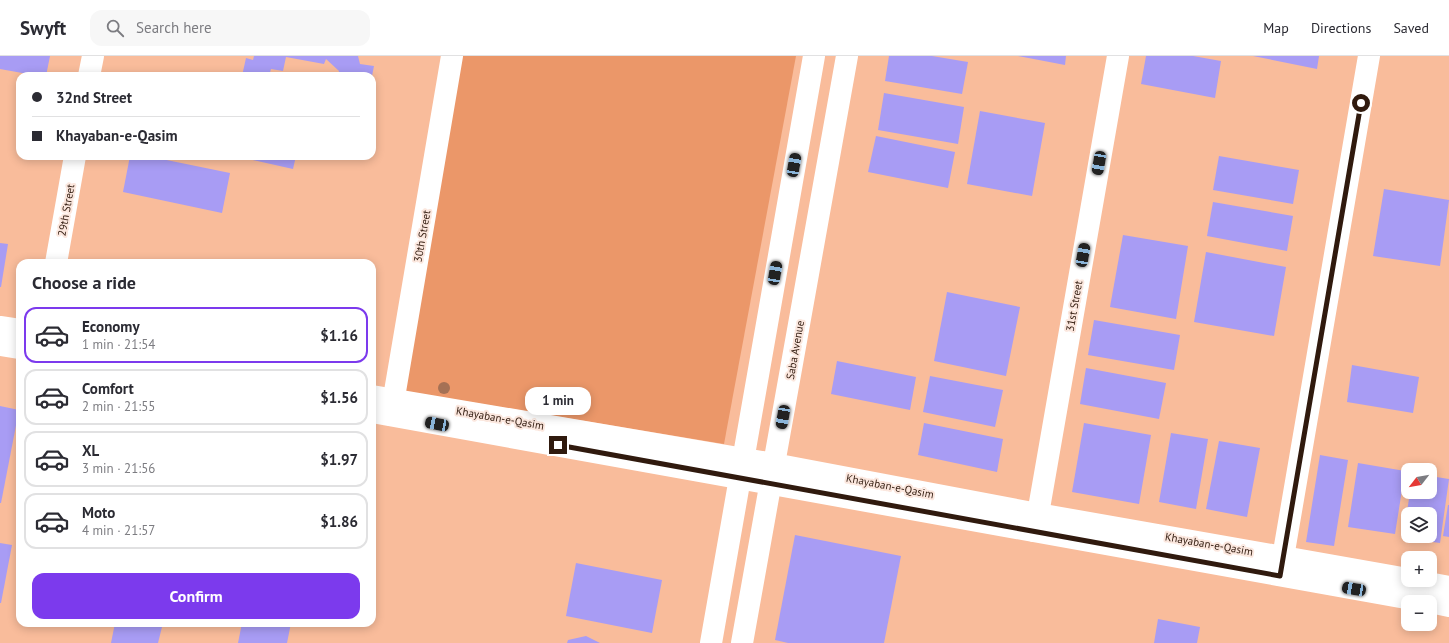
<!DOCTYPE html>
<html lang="en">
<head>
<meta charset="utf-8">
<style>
	body { margin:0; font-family:"PT Sans",sans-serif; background:#f7f7f7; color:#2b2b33; height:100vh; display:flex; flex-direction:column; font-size:15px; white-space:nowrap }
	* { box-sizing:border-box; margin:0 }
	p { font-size:13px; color:#7c7c81 }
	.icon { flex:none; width:22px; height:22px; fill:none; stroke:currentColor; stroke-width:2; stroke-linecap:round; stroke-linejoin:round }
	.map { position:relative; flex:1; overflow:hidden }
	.sheet { position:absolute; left:16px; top:203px; width:360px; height:368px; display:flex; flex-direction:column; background:#fff; border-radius:12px; box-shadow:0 2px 10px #0003 }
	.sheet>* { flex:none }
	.top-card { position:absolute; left:16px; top:16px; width:360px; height:88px; border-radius:12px; box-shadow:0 2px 10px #0003; display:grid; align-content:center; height:88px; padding:0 16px; background:#fff }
	.needle { width:26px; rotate:239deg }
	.controls { position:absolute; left:1401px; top:407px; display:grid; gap:8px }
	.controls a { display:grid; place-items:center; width:36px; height:36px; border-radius:8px; background:#fff; box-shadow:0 2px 10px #0003; font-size:20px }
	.end { position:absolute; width:18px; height:18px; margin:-9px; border:5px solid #301a0e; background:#fff; box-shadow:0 0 0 2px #fff }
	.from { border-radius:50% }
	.bubble { position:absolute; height:28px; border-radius:12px; background:#fff; box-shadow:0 2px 10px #0003; font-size:13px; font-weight:700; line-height:28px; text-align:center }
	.car { position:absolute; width:12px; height:24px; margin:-12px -6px; border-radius:5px; box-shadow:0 0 3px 1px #0007; background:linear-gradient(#222 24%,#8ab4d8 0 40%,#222 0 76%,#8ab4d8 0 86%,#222 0) }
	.top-card b { display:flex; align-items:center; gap:14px; height:38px; font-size:15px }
	.top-card b+b { border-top:1px solid #e1e1e2 }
	.top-card i { width:10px; height:10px; background:#2b2b33 }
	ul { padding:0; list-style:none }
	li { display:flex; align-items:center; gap:12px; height:56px; margin:0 8px 6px; padding:0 8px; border:2px solid #e1e1e2; border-radius:12px }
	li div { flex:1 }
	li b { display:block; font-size:15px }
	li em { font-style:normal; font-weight:700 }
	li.selected { border-color:#7c3aed }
	li>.icon { width:36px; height:36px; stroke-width:1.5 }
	h2 { padding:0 16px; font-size:18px; line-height:48px }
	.button { display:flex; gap:8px; margin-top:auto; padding:8px 16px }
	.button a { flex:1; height:46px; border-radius:12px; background:#7c3aed; color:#fff; font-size:16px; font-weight:700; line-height:46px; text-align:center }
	header { display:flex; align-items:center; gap:24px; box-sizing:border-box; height:56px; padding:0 20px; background:#fff; border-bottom:1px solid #e1e1e2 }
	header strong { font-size:19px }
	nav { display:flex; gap:22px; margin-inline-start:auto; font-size:14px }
	.search { width:280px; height:36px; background:#f7f7f7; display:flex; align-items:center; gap:10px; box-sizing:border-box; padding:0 14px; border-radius:12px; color:#7c7c81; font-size:15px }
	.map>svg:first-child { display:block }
	.green { fill:#eb9769 }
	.building { fill:#a89cf4; fill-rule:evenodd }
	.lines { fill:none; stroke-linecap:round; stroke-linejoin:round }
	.street { stroke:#fff; stroke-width:22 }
	.secondary { stroke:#fff; stroke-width:22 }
	.tree { fill:#a57155 }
	.route { stroke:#301a0e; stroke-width:5 }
	.labels { text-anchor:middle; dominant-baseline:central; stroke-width:4; stroke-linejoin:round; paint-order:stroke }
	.street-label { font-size:11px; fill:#301a0e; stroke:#fbe7de }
</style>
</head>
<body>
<header>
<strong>Swyft</strong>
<div class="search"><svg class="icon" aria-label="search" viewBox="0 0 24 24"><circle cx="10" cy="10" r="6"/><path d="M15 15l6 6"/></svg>Search here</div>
<nav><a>Map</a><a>Directions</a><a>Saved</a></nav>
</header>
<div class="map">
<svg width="1449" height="587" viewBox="0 0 1449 587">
	<rect width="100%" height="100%" fill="#f9bc9b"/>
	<!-- green -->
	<polygon class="green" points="461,0 796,0 724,388 403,335"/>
	<!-- building -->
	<g class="building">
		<polygon points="0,0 50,0 46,20 39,20 0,13"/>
		<polygon points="254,0 358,0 360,8 374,10 372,20 338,20 339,15 326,3 324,8 286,1 283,15 271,13 269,20 242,20 246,2 253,4"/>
		<polygon points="889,0 932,0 968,6 962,38 885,25"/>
		<polygon points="1018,0 1066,0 1065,9"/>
		<polygon points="1146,0 1193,0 1221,5 1215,42 1141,28"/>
		<polygon points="1253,0 1319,0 1317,13"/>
		<polygon points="884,37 964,51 958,88 878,74"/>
		<polygon points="980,55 1045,67 1032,140 967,128"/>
		<polygon points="876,80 955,96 948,132 868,116"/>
		<polygon points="130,100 147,100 230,117 222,157 123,136"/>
		<polygon points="245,100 296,100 293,113 244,102"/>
		<polygon points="1219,100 1299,114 1293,148 1213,134"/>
		<polygon points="1384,133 1449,144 1440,210 1373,200"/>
		<polygon points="1213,146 1293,160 1287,195 1207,180"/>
		<polygon points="1123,179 1188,190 1176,263 1110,251"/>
		<polygon points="0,187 8,188 1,231 0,231"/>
		<polygon points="1206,196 1286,211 1274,280 1194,266"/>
		<polygon points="947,236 1020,251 1006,320 934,305"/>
		<polygon points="1094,264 1180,279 1174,314 1088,299"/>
		<polygon points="837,305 916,321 910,354 831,338"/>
		<polygon points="1352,309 1419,321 1413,357 1347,346"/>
		<polygon points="1086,312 1166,327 1159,363 1080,348"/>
		<polygon points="930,320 1003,334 995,371 923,356"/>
		<polygon points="0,350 19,354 1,447 0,447"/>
		<polygon points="924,367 1003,383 997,416 918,399"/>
		<polygon points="1084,367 1151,379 1139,448 1072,436"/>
		<polygon points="1171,377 1208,383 1196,453 1159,446"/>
		<polygon points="1219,385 1260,392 1247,461 1206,453"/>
		<polygon points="1320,399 1348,404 1334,490 1306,486"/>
		<polygon points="1358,407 1405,415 1395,478 1348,471"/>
		<path d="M1430,420L1449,423L1440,487L1403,482L1410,436H1430ZM1408,458H1430V480H1408Z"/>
		<polygon points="1448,449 1449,449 1449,481 1443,480"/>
		<polygon points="795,479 901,500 884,587 788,587 775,584"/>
		<polygon points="0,487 12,489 1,547 0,547"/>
		<polygon points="576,507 662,524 652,577 566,560"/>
		<polygon points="1158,563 1200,571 1197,587 1154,587"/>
		<polygon points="115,567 163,567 158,587 111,587"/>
		<polygon points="242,567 291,567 287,587 238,587"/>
		<polygon points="586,580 600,587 567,587 568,584"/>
	</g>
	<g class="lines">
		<!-- street -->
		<g class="street">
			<polyline points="89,20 93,0"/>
			<polyline points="56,207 75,100"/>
			<polyline points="391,359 452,0"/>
			<polyline points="1034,475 1038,458 1118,0"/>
			<polyline points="1280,519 1369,0"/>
		</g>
		<!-- secondary -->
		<g class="secondary">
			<polyline points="0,271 20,274"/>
			<polyline points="0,289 20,292"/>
			<polyline points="372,340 774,408 1038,458 1408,523"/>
			<polyline points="372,356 1428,546"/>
			<polyline points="1412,524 1449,531"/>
			<polyline points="1430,546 1449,550"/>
			<polyline points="711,587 814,0"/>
			<polyline points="742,587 847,0"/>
		</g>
	</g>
	<!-- trees -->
	<circle class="tree" cx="444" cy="332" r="6"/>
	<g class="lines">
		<!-- route -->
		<polyline class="route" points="558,389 1280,520 1361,47"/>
	</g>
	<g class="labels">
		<!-- street labels -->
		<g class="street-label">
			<text transform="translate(66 154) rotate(-80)">29th Street</text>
			<text transform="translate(422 180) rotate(-80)">30th Street</text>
			<text transform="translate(1074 250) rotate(-80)">31st Street</text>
			<text transform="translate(795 294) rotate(-80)">Saba Avenue</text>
			<text transform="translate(500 362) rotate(10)">Khayaban-e-Qasim</text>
			<text transform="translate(890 430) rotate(11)">Khayaban-e-Qasim</text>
			<text transform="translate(1209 488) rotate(10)">Khayaban-e-Qasim</text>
		</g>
	</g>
</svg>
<div class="controls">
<a><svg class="needle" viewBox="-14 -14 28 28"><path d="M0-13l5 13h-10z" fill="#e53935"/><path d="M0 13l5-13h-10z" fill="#7c7c81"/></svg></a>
<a><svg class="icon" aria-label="layers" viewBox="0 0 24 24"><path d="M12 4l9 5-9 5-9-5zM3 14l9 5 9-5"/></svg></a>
<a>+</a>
<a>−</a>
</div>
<i class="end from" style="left:1361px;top:47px"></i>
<i class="end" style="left:558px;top:389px"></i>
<div class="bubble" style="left:525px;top:331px;width:66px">1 min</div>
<i class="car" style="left:1099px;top:107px;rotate:190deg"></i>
<i class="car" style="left:794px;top:109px;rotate:10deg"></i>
<i class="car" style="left:1083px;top:199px;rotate:10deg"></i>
<i class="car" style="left:775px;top:217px;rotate:10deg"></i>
<i class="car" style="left:783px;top:361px;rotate:190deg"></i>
<i class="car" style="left:437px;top:368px;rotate:281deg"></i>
<i class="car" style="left:1354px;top:533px;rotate:280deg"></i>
<div class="top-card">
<b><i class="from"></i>32nd Street</b>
<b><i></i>Khayaban-e-Qasim</b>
</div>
<section class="sheet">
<h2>Choose a ride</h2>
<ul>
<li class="selected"><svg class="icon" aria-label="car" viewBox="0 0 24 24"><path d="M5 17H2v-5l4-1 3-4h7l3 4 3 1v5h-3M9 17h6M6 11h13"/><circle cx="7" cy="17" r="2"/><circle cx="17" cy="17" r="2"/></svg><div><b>Economy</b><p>1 min · 21:54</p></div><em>$1.16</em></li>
<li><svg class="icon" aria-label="car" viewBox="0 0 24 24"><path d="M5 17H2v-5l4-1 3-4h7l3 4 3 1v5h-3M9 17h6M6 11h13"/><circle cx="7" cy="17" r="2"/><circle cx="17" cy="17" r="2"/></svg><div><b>Comfort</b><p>2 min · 21:55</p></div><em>$1.56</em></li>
<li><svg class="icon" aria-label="car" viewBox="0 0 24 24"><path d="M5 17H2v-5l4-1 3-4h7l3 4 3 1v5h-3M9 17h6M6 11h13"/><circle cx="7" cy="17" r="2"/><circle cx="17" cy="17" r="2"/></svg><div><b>XL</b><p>3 min · 21:56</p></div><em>$1.97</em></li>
<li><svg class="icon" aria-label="car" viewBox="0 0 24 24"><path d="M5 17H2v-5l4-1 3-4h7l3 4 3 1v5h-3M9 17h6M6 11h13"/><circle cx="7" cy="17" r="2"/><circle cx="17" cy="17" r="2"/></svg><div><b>Moto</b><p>4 min · 21:57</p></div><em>$1.86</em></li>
</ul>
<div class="button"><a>Confirm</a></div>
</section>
</div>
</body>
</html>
